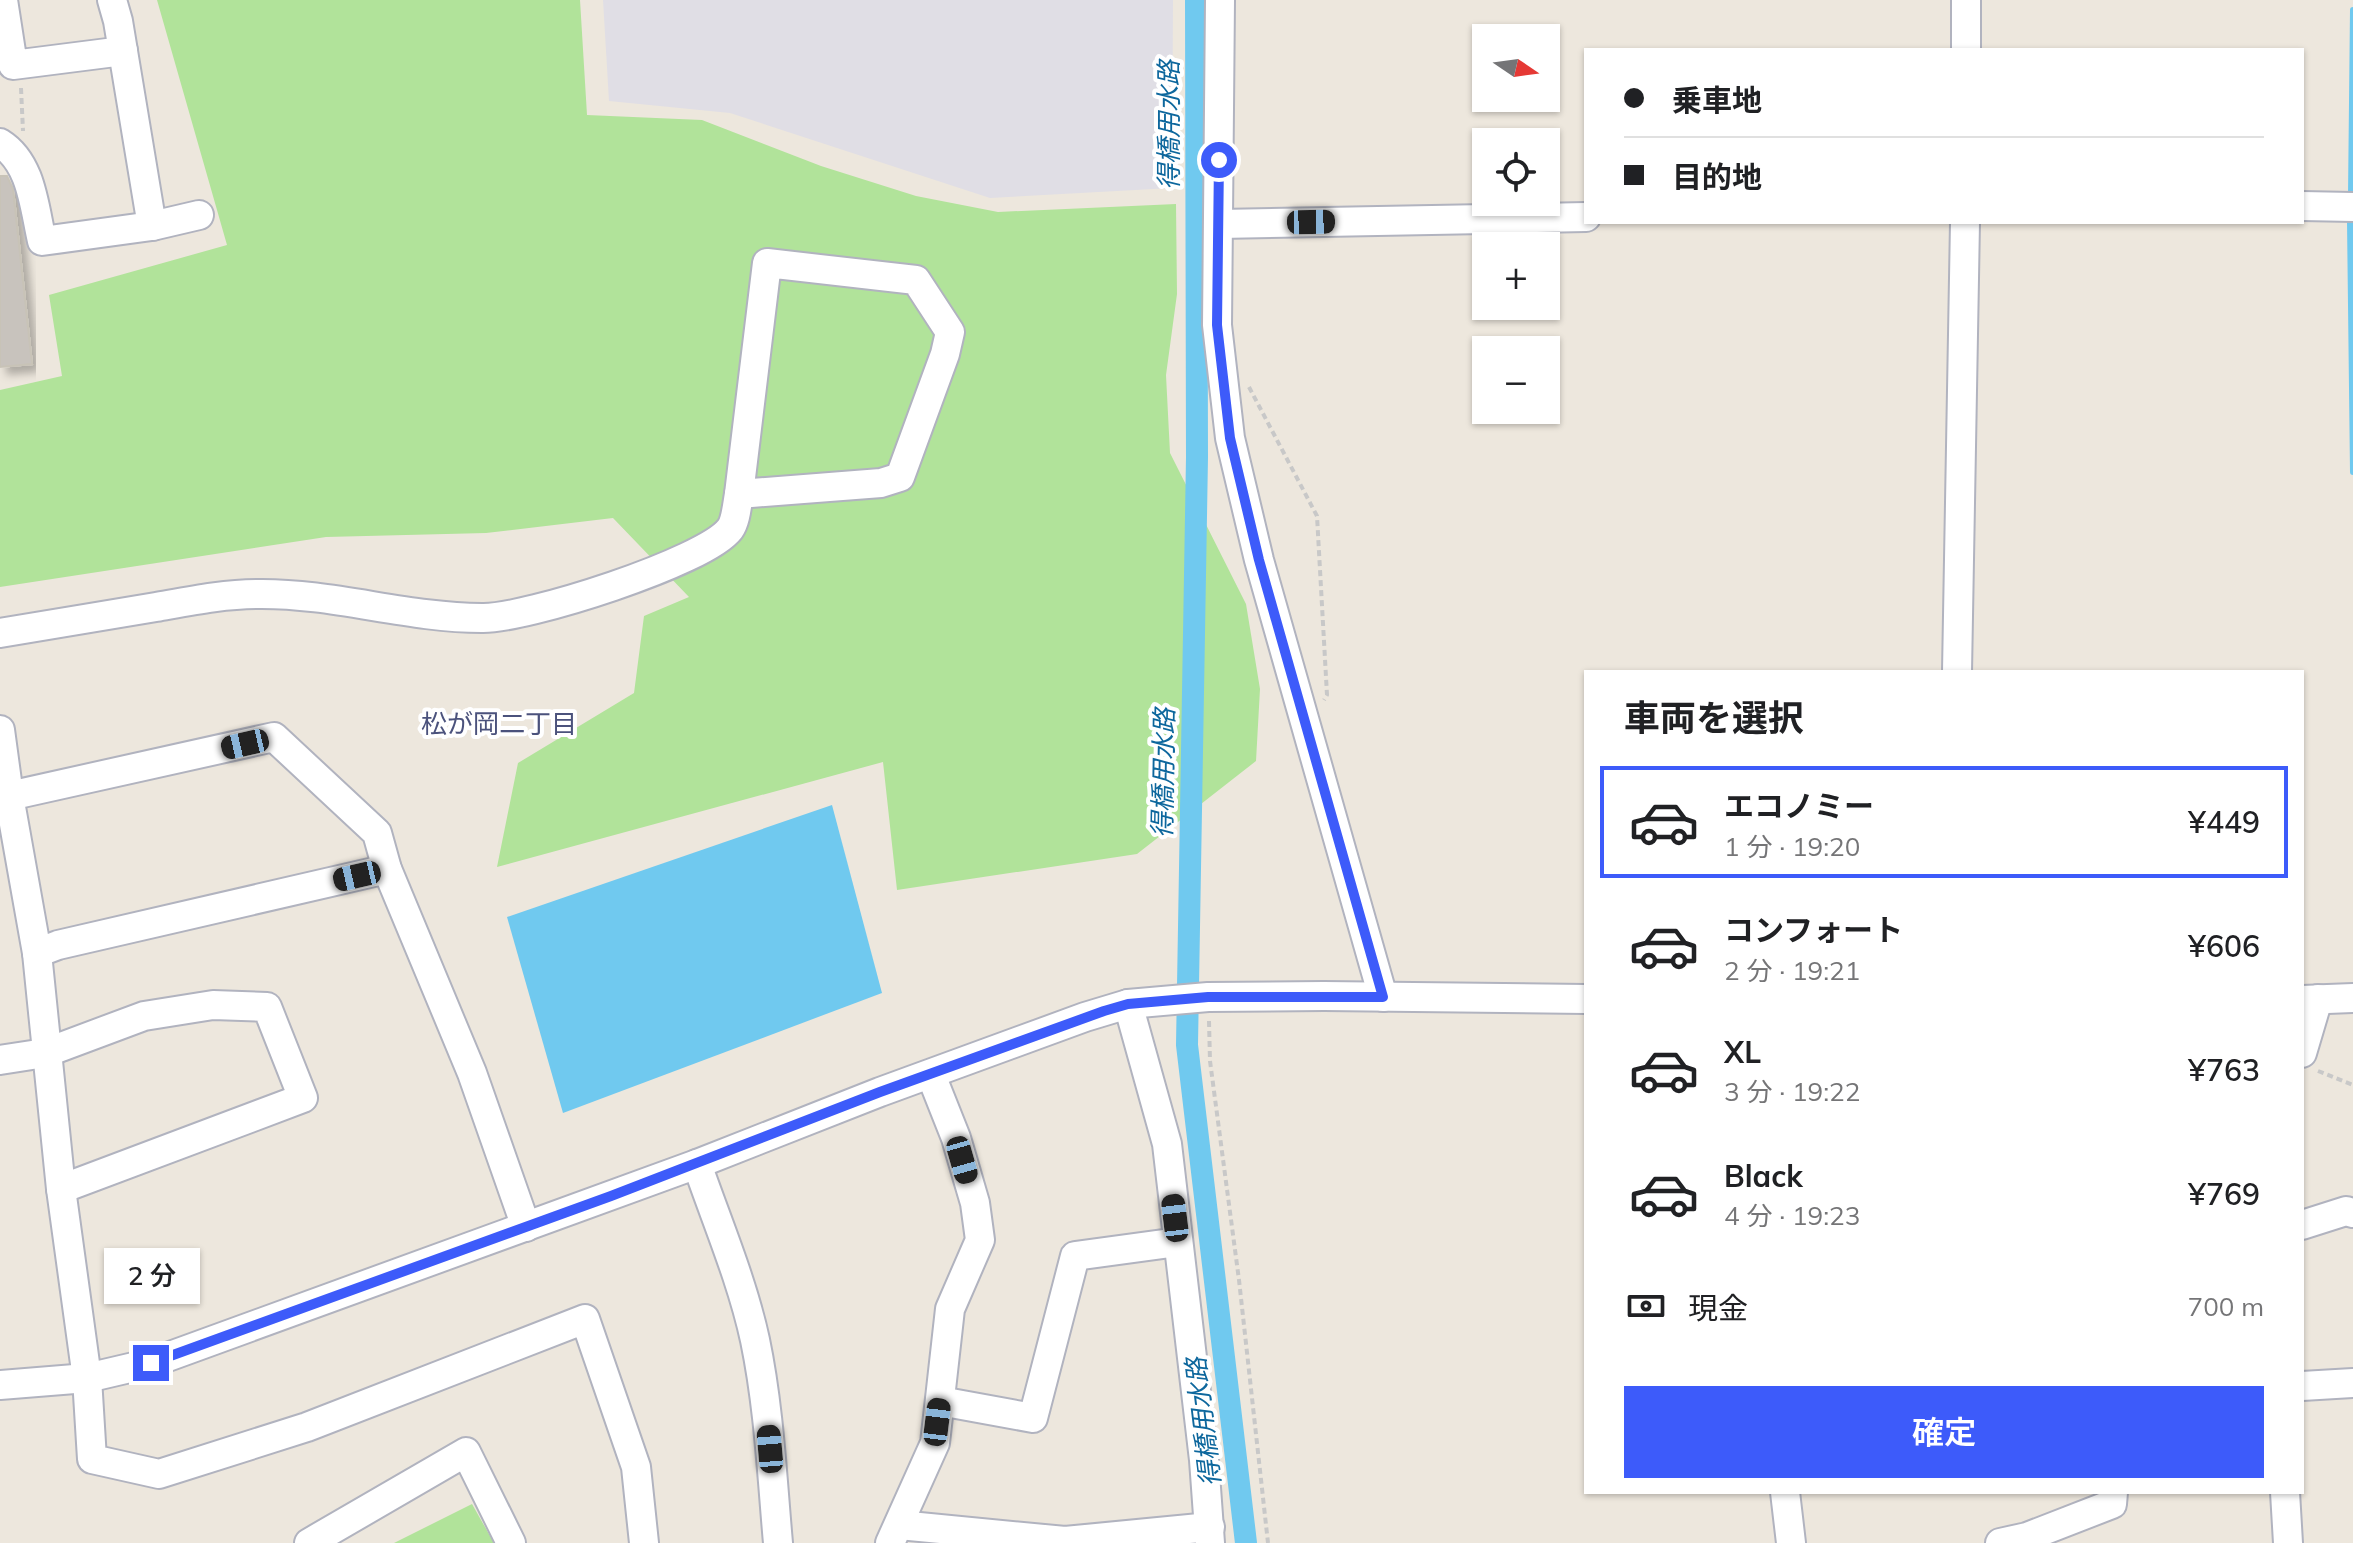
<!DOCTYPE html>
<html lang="ja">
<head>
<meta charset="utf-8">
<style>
	body { margin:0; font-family:Mulish,"Noto Sans JP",sans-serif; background:#f2f2f2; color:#202124; height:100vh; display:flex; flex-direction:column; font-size:30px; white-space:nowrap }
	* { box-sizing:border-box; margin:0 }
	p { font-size:26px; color:#757577 }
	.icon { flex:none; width:44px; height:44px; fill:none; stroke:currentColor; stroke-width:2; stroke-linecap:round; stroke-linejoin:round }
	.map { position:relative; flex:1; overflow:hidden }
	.panel { position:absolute; left:1584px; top:670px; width:720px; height:824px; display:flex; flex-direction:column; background:#fff; border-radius:0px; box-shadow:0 2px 6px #0004 }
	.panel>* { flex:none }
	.top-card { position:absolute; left:1584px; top:48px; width:720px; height:176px; border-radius:0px; box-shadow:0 2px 6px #0004; display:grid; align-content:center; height:176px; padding:0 40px; background:#fff }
	.needle { width:52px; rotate:103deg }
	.fabs { position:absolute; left:1472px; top:24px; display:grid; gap:16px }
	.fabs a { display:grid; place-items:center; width:88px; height:88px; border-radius:0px; background:#fff; box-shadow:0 2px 6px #0004; font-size:40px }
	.end { position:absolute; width:36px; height:36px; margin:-18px; border:10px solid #3d5bfa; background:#fff; box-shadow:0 0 0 4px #fff }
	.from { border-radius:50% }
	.bubble { position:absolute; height:56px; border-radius:0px; background:#fff; box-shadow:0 2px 6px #0004; font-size:26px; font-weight:600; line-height:56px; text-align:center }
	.car { position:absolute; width:24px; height:48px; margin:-24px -12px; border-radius:10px; box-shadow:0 0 6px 2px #0007; background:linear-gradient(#222 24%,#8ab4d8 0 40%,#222 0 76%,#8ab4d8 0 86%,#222 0) }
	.top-card b { display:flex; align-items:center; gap:28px; height:76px; font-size:30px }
	.top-card b+b { border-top:2px solid #e0e0e0 }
	.top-card i { width:20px; height:20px; background:#202124 }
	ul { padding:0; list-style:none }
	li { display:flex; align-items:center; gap:24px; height:112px; margin:0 16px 12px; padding:0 24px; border:4px solid transparent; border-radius:0px }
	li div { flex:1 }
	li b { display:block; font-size:30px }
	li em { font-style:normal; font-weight:600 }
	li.current { border-color:#3d5bfa }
	li>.icon { width:72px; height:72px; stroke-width:1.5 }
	h2 { padding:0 40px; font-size:36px; line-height:96px }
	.pay { display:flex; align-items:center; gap:20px; height:88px; padding:0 40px; font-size:30px }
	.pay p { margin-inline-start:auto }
	.primary-button { display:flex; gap:16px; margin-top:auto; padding:16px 40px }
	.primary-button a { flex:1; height:92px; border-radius:0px; background:#3d5bfa; color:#fff; font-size:32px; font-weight:600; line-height:92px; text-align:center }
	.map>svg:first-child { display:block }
	.industrial { fill:#e0dee5 }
	.green { fill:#b1e39a }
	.water { fill:#70c9ef }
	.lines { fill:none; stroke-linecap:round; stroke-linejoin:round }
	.stream { stroke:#70c9ef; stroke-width:6 }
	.canal { stroke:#70c9ef; stroke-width:22 }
	.building { fill:#c8c3bd; stroke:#c8c3b7; stroke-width:2; filter:url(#shadow) }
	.minor-casing { stroke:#b1b3bf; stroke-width:32 }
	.path { stroke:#c8c8c8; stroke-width:4; stroke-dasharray:6 4; stroke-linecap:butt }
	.minor { stroke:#fff; stroke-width:28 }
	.route { stroke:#3d5bfa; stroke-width:10 }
	.labels { text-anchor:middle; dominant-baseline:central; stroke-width:8; stroke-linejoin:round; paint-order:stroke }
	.water-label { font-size:26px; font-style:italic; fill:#0d679d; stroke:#fff }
	.neighbourhood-label { font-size:26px; fill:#4b527c; stroke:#fff }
</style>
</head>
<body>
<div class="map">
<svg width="2353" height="1543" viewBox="0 0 2353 1543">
	<defs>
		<filter id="shadow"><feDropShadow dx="7" dy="7" stdDeviation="4" flood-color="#0004"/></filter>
	</defs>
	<rect width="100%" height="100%" fill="#ede7dd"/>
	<!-- industrial -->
	<polygon class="industrial" points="603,0 1173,0 1172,188 990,198 730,113 609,101"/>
	<!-- green -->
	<g class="green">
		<polygon points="157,0 580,0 587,115 702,120 821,166 916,196 998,212 1176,204 1177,294 1166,375 1170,453 1246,604 1260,689 1256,761 1137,854 897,890 883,762 497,867 518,763 634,693 644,616 689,597 613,518 486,533 326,537 0,587 0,390 62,376 49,295 227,245"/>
		<polygon points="472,1504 494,1543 394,1543"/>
	</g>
	<!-- water -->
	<polygon class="water" points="832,805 882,993 563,1113 507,917"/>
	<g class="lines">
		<!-- stream -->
		<g class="stream">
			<polyline points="2351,195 2353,10"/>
			<polyline points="2350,221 2353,472"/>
		</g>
		<!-- canal -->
		<polyline class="canal" points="1196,0 1197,457 1187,1045 1246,1543"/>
	</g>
	<!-- building -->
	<polygon class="building" points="0,176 7,176 13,189 32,364 0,367"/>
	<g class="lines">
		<!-- minor casing -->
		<g class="minor-casing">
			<g id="minor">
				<polyline points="3,0 13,65 123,51"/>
				<polyline points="1220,0 1217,325 1230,438 1259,560 1383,997"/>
				<polyline points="1966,50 1966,0"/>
				<path d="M0,143C32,163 34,207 42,241L152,226L118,21L112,0"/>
				<polyline points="2302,206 2353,207"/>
				<polyline points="1219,224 1586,217"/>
				<polyline points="152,226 199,215"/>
				<polygon points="767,263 916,280 950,332 945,354 900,477 881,483 739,494"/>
				<path d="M0,633C52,624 104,616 156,607C190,601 224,594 258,594C333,593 407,618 482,618C525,619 705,562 730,529C736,521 737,504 739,494"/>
				<polyline points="1957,672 1965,222"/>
				<polyline points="0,730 9,796 37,953 61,1189 87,1378 92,1459 159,1474 307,1427 585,1319 636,1467 644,1543"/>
				<polyline points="0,798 274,737 377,833 387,869 472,1073 526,1227"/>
				<polyline points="37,953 58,945 387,869"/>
				<polyline points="2302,1000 2353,998"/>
				<polyline points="1128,1004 1167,1144 1204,1460 1210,1543"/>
				<polyline points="2302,1053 2318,999"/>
				<polyline points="0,1060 45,1053 144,1016 213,1005 267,1007 303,1098 61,1189"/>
				<path d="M697,1164C717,1222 742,1280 755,1340C769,1407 772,1476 778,1543"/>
				<polyline points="2302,1225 2346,1211 2353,1213"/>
				<polyline points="0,1385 87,1378 151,1363 697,1164 880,1092 1085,1017 1128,1004 1208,997 1324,996 1586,999"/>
				<polyline points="2302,1386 2353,1383"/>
				<polyline points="940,1401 1033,1418 1075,1256 1178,1242"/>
				<polyline points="1785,1492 1791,1543"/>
				<polyline points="2285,1492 2288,1543"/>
				<polyline points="899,1525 1065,1541 1210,1527"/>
				<polyline points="309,1543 466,1452 511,1543"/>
				<polyline points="890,1543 935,1443 950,1309 980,1240 975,1203 956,1138 931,1075"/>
				<polyline points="2000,1543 2027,1537 2112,1504 2113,1492"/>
			</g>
		</g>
		<!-- path -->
		<g class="path">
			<polyline points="21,88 23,131"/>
			<polyline points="1249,387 1317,516 1327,695 1324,700"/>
			<polyline points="1209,1021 1210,1061 1239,1280 1268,1543"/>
			<polyline points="2318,1071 2353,1085"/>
		</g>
		<!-- minor -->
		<use href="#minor" class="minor"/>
	</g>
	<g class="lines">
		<!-- route -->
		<polyline class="route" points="151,1363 611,1196 880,1092 1104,1011 1128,1004 1208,997 1383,997 1259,560 1230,438 1217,325 1219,160"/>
	</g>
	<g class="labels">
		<!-- water labels -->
		<g class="water-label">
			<text transform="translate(1168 125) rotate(-90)">得橋用水路</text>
			<text transform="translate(1163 773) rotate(-89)">得橋用水路</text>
			<text transform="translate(1203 1422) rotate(-97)">得橋用水路</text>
		</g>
		<!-- neighbourhood labels -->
		<g class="neighbourhood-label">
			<text x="499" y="723">松が岡二丁目</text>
		</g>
	</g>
</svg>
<div class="fabs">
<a><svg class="needle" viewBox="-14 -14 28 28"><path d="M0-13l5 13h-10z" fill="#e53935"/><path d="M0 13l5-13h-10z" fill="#757577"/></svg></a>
<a><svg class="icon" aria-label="locate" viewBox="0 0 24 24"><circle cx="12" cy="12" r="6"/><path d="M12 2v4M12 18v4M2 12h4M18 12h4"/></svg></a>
<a>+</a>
<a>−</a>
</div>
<i class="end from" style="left:1219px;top:160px"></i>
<i class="end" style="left:151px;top:1363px"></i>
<div class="bubble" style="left:104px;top:1248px;width:96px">2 分</div>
<i class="car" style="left:1311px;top:222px;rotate:89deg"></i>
<i class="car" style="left:245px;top:744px;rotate:257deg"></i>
<i class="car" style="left:357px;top:876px;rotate:257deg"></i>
<i class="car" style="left:962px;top:1160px;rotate:164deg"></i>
<i class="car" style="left:1175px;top:1218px;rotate:353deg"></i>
<i class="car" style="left:937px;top:1422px;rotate:7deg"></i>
<i class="car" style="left:770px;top:1449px;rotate:355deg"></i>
<div class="top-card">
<b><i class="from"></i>乗車地</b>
<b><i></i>目的地</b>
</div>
<section class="panel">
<h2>車両を選択</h2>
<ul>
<li class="current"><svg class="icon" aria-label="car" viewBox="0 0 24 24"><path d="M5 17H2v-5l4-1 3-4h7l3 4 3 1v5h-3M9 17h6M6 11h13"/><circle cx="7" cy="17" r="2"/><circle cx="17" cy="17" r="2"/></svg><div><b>エコノミー</b><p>1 分 · 19:20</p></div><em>¥449</em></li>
<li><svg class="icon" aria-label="car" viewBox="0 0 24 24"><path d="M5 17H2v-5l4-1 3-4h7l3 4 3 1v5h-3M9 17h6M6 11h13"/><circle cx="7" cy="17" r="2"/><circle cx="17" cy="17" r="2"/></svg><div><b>コンフォート</b><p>2 分 · 19:21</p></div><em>¥606</em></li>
<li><svg class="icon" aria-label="car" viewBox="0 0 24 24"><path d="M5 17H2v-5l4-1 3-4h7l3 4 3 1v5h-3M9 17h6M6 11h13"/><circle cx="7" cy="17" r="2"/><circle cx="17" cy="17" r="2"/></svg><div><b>XL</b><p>3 分 · 19:22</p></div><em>¥763</em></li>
<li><svg class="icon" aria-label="car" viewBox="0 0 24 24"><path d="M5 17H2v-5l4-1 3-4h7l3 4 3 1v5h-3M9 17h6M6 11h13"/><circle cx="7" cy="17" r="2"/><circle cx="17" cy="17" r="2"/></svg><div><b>Black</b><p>4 分 · 19:23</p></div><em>¥769</em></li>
</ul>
<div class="pay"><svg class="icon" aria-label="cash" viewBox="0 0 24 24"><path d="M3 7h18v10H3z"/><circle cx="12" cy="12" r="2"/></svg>現金<p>700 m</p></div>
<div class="primary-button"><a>確定</a></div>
</section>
</div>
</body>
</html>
